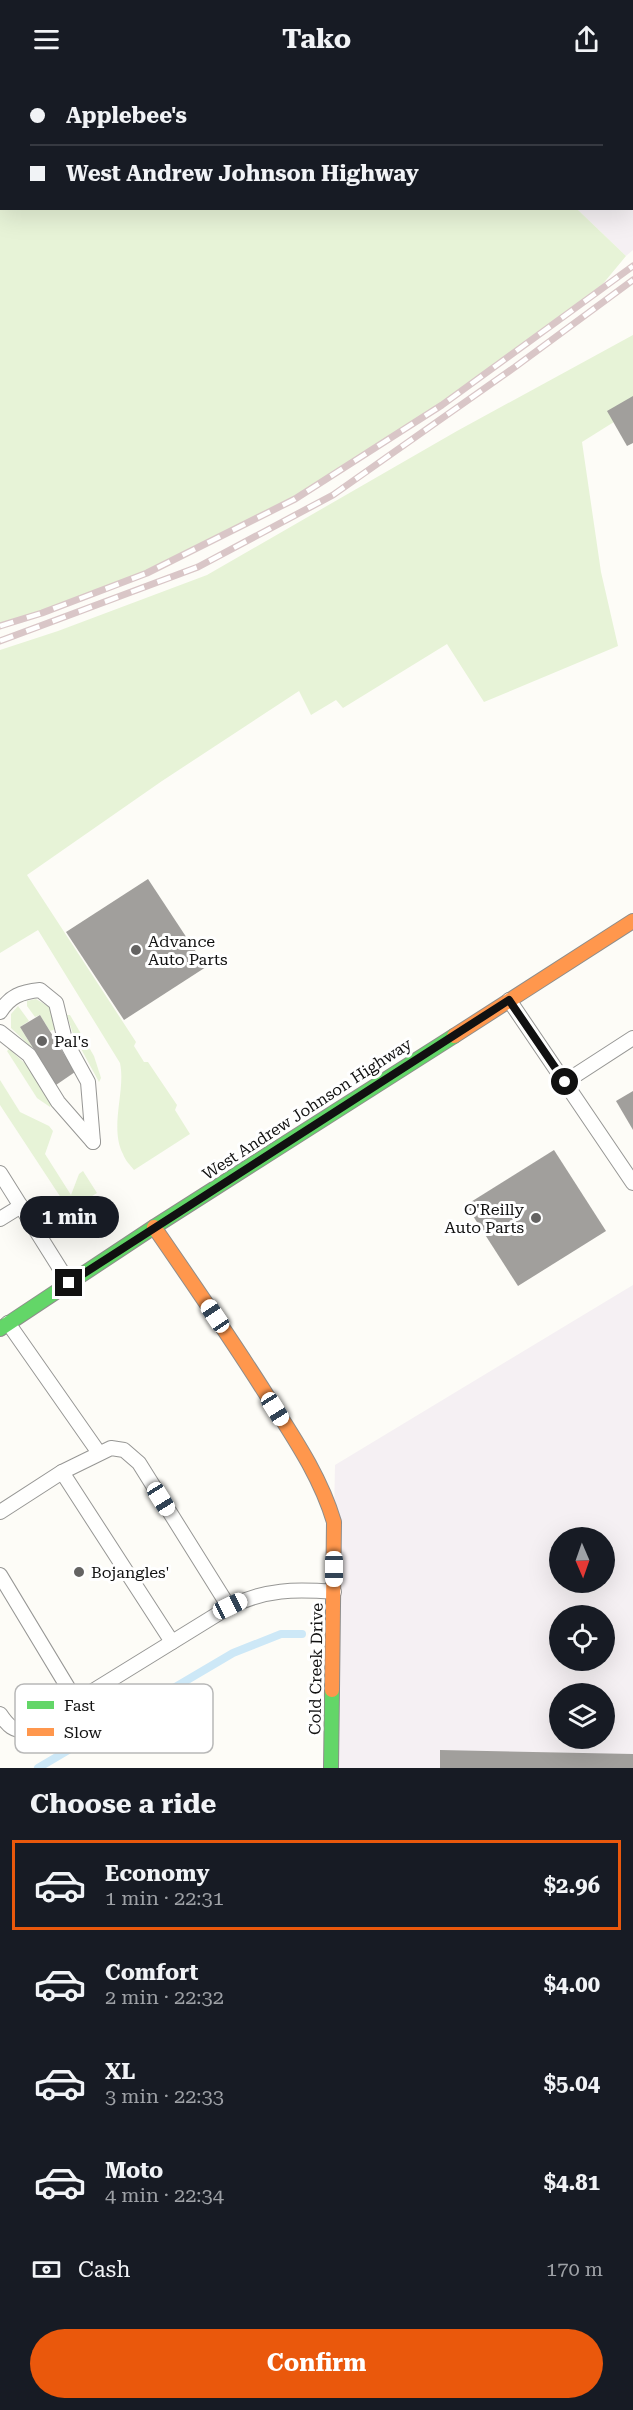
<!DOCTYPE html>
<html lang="en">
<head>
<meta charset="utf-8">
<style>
	body { margin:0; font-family:"Roboto Serif",serif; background:#20242c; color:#f1f3f6; height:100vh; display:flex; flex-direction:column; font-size:22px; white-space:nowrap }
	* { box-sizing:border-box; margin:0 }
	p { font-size:20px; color:#9ea1a6 }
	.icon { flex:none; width:33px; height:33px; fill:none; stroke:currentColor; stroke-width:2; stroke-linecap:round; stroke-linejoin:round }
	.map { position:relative; height:1690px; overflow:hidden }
	.sheet { display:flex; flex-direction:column; background:#171b24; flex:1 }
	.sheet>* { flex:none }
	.banner { position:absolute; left:0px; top:0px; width:633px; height:132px; box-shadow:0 6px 24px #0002; display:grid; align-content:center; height:132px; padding:0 30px; background:#171b24 }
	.needle { width:39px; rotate:178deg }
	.tools { position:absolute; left:549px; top:1449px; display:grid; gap:12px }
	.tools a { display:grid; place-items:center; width:66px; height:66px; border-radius:50%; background:#171b24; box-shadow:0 6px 24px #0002; font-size:30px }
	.end { position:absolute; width:27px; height:27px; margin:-14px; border:8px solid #111; background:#fff; box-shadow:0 0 0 3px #fff }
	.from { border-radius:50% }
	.bubble { position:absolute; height:42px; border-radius:21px; background:#171b24; box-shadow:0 6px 24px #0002; font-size:20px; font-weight:700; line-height:42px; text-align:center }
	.car { position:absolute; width:18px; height:36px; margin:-18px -9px; border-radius:8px; box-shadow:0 0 4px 2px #0007; background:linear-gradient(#fff 24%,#345 0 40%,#fff 0 76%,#345 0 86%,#fff 0) }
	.banner b { display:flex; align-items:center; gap:21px; height:57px; font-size:22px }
	.banner b+b { border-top:2px solid #363941 }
	.banner i { width:15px; height:15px; background:#f1f3f6 }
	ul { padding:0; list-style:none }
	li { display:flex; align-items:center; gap:18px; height:90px; margin:0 12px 9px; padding:0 18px; border:3px solid transparent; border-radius:0px }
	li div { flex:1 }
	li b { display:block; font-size:22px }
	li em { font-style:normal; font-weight:700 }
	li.active { border-color:#ea580c }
	li>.icon { width:54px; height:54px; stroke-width:1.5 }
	h2 { padding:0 30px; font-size:27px; line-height:72px }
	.pay { display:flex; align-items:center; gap:15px; height:66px; padding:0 30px; font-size:22px }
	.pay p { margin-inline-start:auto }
	.action { display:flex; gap:12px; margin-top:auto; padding:12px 30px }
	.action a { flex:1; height:69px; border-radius:36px; background:#ea580c; color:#fff; font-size:24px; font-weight:700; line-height:69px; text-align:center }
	header { display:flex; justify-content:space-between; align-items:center; height:78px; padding:0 30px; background:#171b24; font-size:27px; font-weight:700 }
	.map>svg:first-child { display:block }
	.industrial { fill:#f5f0f3; fill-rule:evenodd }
	.green { fill:#e7f3d7 }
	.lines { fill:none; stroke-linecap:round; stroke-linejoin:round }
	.stream { stroke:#cde8f7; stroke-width:8 }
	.building { fill:#a19f9c }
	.lane-casing { stroke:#979795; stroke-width:16 }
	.fast-casing { stroke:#8e8d8b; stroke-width:16 }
	.slow-casing { stroke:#8e8d8b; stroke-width:16 }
	.lane { stroke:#fffffe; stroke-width:14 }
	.fast { stroke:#63d668; stroke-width:14 }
	.slow { stroke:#ff974d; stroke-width:14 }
	.rail-casing { stroke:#d9c6c7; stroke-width:7 }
	.rail { stroke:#fff; stroke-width:4.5; stroke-dasharray:14; stroke-linecap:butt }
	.route { stroke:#111; stroke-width:8 }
	.poi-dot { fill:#646362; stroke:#fff; stroke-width:2 }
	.labels { text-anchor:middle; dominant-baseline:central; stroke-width:6; stroke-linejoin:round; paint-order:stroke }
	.poi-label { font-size:16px; fill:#111; stroke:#fff; text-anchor:start }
	.street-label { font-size:16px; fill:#111; stroke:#fff }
	.key { fill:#fff; stroke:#b8b8b8; stroke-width:1.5 }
	.key-label { font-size:16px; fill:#111 }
</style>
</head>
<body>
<header><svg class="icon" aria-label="menu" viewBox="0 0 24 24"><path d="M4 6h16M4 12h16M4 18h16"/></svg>Tako<svg class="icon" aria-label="share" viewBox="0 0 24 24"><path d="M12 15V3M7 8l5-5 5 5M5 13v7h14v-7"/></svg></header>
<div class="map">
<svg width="633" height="1690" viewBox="0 0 633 1690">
	<rect width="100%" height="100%" fill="#fdfcf7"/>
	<!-- industrial -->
	<g class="industrial">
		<polygon points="444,0 633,0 633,172 626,178 577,131 632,130 632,2"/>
		<path d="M633,1207V1690H329L335,1387ZM560,1460H604V1504H560ZM560,1538H604V1582H560ZM560,1616H604V1660H560Z"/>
	</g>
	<!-- green -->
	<g class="green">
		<polygon points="0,0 446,1 2,2 2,130 577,131 626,178 592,219 442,327 295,421 147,495 42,535 0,548"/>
		<path d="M633,257V332L582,364L601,494L618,568L484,624L447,566L343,630L336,622L311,637L299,613L162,703L27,797L136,964L134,968L144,984H148L177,1027L175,1032L190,1056L134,1092C130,1087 125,1082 123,1076C109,1049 126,1013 120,985L38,852L0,875V572L58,553L207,497L457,353Z"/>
		<polygon points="36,921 51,930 56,951 50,953 40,937 35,939 27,928 27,923"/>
		<polygon points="18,928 29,943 20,949 34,972 11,950 11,936"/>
		<polygon points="67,937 70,937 94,978 101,1000 99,1004 73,956"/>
		<polygon points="9,971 29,989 51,1027 50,1029 37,1020 7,973"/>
		<polygon points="0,1002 20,1034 49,1048 53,1053 45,1076 71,1117 79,1096 83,1093 97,1115 69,1132 0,1027"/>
	</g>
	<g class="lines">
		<!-- stream -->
		<polyline class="stream" points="38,1690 233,1575 281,1556 302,1556"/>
	</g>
	<!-- building -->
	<g class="building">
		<polygon points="633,318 633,365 627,368 607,333"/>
		<polygon points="148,801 206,889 124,942 66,854"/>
		<polygon points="40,937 75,994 56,1007 20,949"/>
		<polygon points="633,1013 633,1052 616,1023"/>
		<polygon points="554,1072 606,1153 518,1208 466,1127"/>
		<polygon points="440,1672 633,1676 633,1690 440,1690"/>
	</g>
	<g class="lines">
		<!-- lane casing -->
		<g class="lane-casing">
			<g id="lane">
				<polyline points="509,922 633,1105"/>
				<path d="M0,934C10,918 21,914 40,912L56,925L65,962L88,1004L93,1064"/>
				<polyline points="0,954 29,977 58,1024 93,1064"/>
				<polyline points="565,1004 633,960"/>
				<polyline points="0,1095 69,1205"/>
				<polyline points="0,1141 21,1128"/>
				<polyline points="8,1245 99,1375"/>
				<polyline points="62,1394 172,1564"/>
				<polyline points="0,1434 62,1394 111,1370 124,1372 139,1385 229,1529"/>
				<polyline points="0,1497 76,1623"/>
				<path d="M0,1636C8,1648 13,1653 28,1653L229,1529C266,1511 295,1511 334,1514"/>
			</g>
		</g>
		<!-- fast casing -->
		<g class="fast-casing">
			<g id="fast">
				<polyline points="0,1251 154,1149 454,958"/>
				<polyline points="331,1690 332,1612"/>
			</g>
		</g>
		<!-- slow casing -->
		<g class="slow-casing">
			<g id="slow">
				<polyline points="454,958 633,843"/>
				<path d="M154,1149C192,1204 230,1259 266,1316C292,1357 320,1397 334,1444L332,1612"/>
			</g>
		</g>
		<!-- lane -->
		<use href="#lane" class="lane"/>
		<!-- fast -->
		<use href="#fast" class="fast"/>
		<!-- slow -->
		<use href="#slow" class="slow"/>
		<!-- rail casing -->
		<g class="rail-casing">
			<g id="rail">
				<polyline points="0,548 42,535 147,495 295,421 442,327 633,188"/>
				<polyline points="0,563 198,489 333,417 515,289 633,202"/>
			</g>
		</g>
		<!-- rail -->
		<use href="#rail" class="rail"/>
	</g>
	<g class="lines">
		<!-- route -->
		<polyline class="route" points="69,1205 509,922 565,1004"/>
	</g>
	<!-- markers -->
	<g class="poi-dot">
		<circle cx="136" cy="872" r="6"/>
		<circle cx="42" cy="963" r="6"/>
		<circle cx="536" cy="1140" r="6"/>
		<circle cx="79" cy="1494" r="6"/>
	</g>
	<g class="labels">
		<!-- poi labels -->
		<g class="poi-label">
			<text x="148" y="863">Advance<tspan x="148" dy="18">Auto Parts</tspan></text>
			<text x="54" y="963">Pal's</text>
			<text x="524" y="1131" text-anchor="end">O'Reilly<tspan x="524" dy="18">Auto Parts</tspan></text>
			<text x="91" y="1494">Bojangles'</text>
		</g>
		<!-- street labels -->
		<g class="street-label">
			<text transform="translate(307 1031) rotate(-33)">West Andrew Johnson Highway</text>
			<text transform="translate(316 1591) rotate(-89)">Cold Creek Drive</text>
		</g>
	</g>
	<!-- legend -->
	<rect x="15" y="1606" width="198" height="69" rx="9" class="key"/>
	<rect x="27" y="1623" width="27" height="8" fill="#63d668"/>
	<rect x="27" y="1650" width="27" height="8" fill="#ff974d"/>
	<g class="key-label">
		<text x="64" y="1633">Fast</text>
		<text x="64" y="1660">Slow</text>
	</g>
</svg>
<div class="tools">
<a><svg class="needle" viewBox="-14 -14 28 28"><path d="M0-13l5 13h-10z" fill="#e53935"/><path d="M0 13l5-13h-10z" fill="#9ea1a6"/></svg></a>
<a><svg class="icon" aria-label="locate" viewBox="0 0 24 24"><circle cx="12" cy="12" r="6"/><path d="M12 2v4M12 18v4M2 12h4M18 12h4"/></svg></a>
<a><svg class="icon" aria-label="layers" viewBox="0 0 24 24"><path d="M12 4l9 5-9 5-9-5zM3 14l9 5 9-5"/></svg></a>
</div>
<i class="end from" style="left:565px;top:1004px"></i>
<i class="end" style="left:69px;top:1205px"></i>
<div class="bubble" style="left:20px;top:1118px;width:99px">1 min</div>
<i class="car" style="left:215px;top:1238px;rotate:326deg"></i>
<i class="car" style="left:275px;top:1331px;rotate:148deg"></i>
<i class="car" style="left:161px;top:1421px;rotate:148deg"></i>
<i class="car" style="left:334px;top:1491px;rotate:180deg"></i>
<i class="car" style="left:230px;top:1528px;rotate:64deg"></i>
<div class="banner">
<b><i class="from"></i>Applebee's</b>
<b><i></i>West Andrew Johnson Highway</b>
</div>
</div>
<section class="sheet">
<h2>Choose a ride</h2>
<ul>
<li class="active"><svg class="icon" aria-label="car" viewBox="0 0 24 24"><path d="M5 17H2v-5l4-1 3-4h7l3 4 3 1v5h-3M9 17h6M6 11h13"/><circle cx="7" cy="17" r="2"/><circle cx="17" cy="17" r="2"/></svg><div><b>Economy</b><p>1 min · 22:31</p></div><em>$2.96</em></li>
<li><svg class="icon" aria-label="car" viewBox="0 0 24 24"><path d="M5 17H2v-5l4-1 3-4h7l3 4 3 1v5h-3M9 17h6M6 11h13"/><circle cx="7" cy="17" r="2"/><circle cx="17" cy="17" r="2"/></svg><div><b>Comfort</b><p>2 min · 22:32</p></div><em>$4.00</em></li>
<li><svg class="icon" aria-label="car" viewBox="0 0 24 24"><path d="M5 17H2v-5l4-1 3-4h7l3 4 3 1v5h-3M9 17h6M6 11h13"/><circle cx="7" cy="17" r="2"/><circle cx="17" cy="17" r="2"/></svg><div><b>XL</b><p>3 min · 22:33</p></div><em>$5.04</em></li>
<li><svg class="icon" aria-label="car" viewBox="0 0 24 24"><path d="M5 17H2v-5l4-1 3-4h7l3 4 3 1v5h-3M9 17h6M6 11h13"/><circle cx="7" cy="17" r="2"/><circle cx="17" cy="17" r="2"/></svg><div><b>Moto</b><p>4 min · 22:34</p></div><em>$4.81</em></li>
</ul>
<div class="pay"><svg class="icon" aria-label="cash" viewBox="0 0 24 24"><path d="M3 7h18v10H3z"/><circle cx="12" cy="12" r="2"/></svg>Cash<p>170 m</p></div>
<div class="action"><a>Confirm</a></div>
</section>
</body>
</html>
